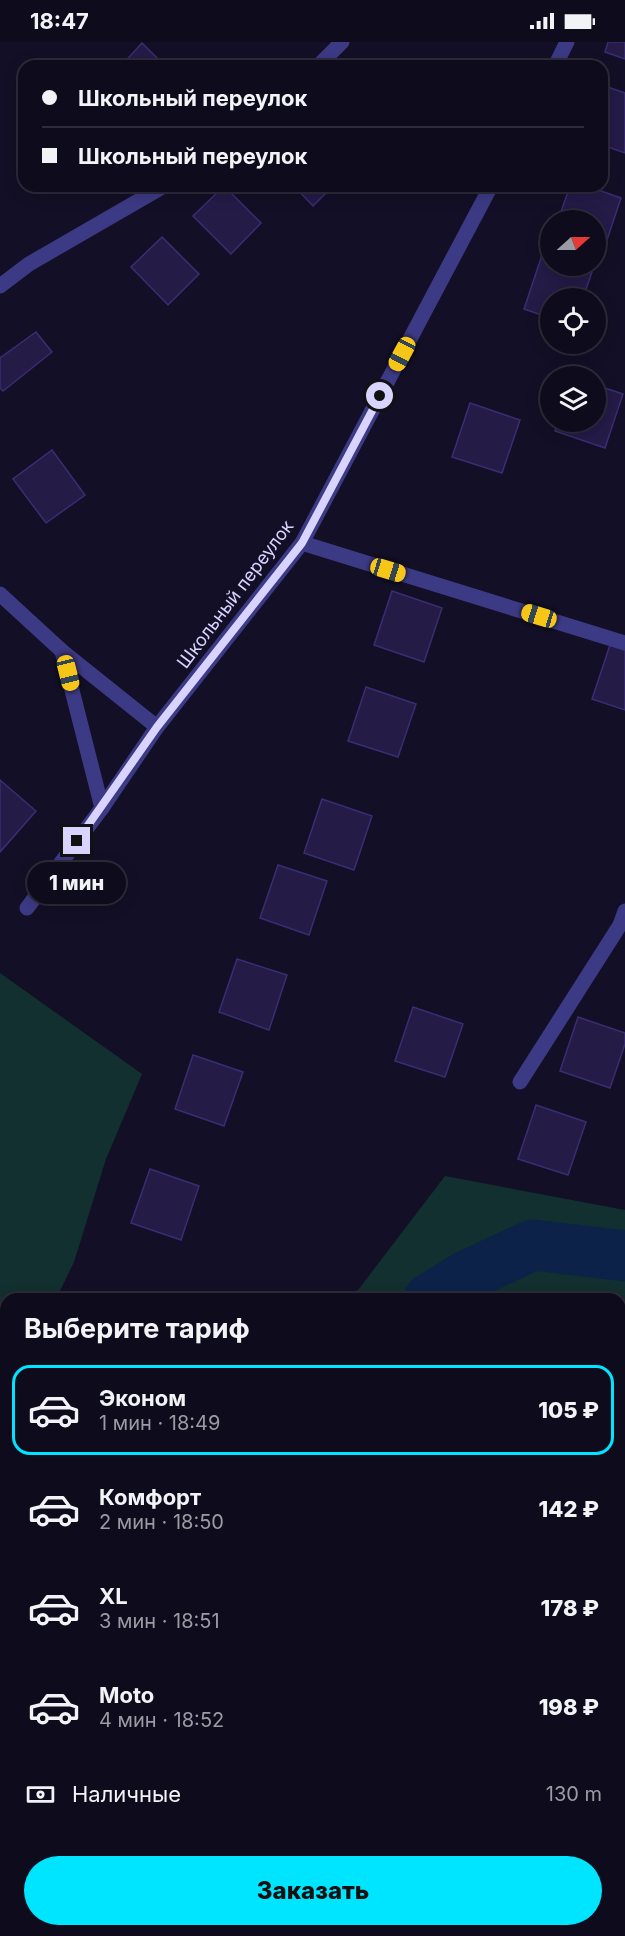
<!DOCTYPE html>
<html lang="ru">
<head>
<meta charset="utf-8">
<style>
	body { margin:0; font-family:Inter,sans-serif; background:#171425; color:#f1f3f6; height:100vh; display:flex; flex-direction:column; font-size:22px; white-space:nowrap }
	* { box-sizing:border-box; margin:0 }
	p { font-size:20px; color:#9b9ba3 }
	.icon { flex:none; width:33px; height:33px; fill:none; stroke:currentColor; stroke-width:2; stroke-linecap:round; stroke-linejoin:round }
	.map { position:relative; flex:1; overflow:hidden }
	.side { position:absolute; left:0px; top:1251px; width:626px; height:644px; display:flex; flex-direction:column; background:#0e0b1c; border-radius:18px 18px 0 0; box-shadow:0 3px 15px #0003,0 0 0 2px #2e2b3b }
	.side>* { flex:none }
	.banner { position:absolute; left:18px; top:18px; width:590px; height:132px; border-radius:18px; box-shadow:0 3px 15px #0003,0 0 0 2px #2e2b3b; display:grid; align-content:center; height:132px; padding:0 24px; background:#0e0b1c }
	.needle { width:39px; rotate:69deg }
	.controls { position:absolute; left:540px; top:168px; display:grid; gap:12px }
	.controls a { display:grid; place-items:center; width:66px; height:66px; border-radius:50%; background:#0e0b1c; box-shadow:0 3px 15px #0003,0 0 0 2px #2e2b3b; font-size:30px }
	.end { position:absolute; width:27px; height:27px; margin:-14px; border:8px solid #d9d4ff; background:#111; box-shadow:0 0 0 3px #111 }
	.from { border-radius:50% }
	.bubble { position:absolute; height:42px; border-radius:21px; background:#0e0b1c; box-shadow:0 3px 15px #0003,0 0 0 2px #2e2b3b; font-size:20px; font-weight:800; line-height:42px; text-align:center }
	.car { position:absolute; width:18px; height:36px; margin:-18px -9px; border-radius:8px; box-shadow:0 0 4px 2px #0007; background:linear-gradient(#f5c518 24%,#345 0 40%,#f5c518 0 76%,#345 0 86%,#f5c518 0) }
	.banner b { display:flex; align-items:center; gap:21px; height:57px; font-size:22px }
	.banner b+b { border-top:2px solid #2e2b3b }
	.banner i { width:15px; height:15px; background:#f1f3f6 }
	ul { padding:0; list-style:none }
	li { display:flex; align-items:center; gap:18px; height:90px; margin:0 12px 9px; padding:0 12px; border:3px solid transparent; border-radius:18px }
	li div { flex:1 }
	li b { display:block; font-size:22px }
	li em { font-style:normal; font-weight:800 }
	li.selected { border-color:#00e5ff }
	li>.icon { width:54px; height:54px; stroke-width:1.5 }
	h2 { padding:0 24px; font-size:27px; line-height:72px }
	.pay { display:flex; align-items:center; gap:15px; height:66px; padding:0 24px; font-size:22px }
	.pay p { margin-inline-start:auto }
	.action { display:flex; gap:12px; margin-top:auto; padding:12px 24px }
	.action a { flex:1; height:69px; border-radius:36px; background:#00e5ff; color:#111; font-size:24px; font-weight:800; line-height:69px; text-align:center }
	.status { display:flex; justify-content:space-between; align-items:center; height:42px; padding:0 30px; background:#0e0b1c; direction:ltr }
	.status svg { height:16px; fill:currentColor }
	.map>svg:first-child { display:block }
	.green { fill:#12302f }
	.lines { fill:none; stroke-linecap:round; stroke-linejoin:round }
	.river { stroke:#0c2248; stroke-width:51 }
	.building { fill:#241b47; stroke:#3b2d73; stroke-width:1.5 }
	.street { stroke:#3d3a85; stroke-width:15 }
	.route { stroke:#d9d4ff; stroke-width:8 }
	.labels { text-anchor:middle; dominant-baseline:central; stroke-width:6; stroke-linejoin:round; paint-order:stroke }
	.street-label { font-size:18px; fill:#d9d4ff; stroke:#130f26 }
</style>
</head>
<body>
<div class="status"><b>18:47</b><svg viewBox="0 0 49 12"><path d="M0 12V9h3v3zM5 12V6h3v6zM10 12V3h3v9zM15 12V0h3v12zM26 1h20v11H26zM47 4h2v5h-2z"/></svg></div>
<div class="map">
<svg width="625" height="1894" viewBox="0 0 625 1894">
	<rect width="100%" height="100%" fill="#130f26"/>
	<!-- green -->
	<g class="green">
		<polygon points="0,931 142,1032 106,1117 74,1220 56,1257 6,1257 6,1704 0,1712"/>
		<polygon points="445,1134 625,1168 625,1894 193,1894 198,1888 620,1888 620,1257 337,1257 358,1248"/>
	</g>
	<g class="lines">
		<!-- river -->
		<g class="river">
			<polyline points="429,1257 466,1234 533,1203 625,1214"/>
			<polyline points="0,1618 6,1603"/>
		</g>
	</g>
	<!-- building -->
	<g class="building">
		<polygon points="608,0 625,0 625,17 605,10"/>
		<polygon points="142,1 165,24 121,24"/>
		<polygon points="602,43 625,51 625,111 602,103"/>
		<polygon points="224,144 261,181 231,212 193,174"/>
		<polygon points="294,144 333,144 313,164"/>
		<polygon points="570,144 587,144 621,156 603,210 596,207 596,178 558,178"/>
		<polygon points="162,195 199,232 168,263 131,225"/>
		<polygon points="542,213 550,216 550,224 573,224 592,230 583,256 550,256 550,276 524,267"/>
		<polygon points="36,290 52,310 3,349 0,346 0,316"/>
		<polygon points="596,343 623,352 605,406 555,389 558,380 596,380"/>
		<polygon points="470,361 520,378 502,431 452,415"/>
		<polygon points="52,408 85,453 46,481 13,437"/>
		<polygon points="392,549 442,566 424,620 374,603"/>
		<polygon points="610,603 625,608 625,668 592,657"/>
		<polygon points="366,645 416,662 398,715 348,699"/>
		<polygon points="0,738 36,769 0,810"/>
		<polygon points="322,757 372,774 354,828 304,811"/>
		<polygon points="278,823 327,839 309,893 260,876"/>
		<polygon points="237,917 287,933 269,988 219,970"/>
		<polygon points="413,965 463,982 445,1035 395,1019"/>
		<polygon points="578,975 625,991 625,1002 610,1046 560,1029"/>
		<polygon points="193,1013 243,1030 224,1084 175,1067"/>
		<polygon points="536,1063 586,1080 568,1133 518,1117"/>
		<polygon points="150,1127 199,1144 181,1198 131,1181"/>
	</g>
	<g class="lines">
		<!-- street -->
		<g class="street">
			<polyline points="318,24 342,0"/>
			<polyline points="555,24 567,0"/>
			<polyline points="0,244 29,222 164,144"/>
			<polyline points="302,501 625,601"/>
			<polyline points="0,552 62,609 157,685"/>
			<polyline points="62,609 102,766"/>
			<polyline points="27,866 102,766 157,685 302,501 491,144"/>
			<polyline points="520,1040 620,883 625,869"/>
		</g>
	</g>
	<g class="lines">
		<!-- route -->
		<polyline class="route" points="77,799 157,685 302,501 380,354"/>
	</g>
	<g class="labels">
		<!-- street labels -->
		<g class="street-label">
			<text transform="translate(235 552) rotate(-53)">Школьный переулок</text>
		</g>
	</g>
</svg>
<div class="controls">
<a><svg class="needle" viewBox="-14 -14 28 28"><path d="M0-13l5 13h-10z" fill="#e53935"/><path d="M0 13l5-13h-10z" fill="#9b9ba3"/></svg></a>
<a><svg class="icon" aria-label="locate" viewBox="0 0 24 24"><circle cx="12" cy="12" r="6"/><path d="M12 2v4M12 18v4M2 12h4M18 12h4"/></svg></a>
<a><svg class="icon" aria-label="layers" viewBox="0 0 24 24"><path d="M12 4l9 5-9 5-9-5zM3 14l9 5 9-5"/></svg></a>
</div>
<i class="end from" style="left:380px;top:354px"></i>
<i class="end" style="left:77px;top:799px"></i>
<div class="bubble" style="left:27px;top:820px;width:99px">1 мин</div>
<i class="car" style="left:402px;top:312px;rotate:208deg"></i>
<i class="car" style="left:388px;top:528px;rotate:107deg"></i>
<i class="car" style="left:539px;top:574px;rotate:287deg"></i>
<i class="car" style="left:68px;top:631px;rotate:166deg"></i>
<div class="banner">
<b><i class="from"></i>Школьный переулок</b>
<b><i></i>Школьный переулок</b>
</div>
<section class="side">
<h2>Выберите тариф</h2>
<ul>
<li class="selected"><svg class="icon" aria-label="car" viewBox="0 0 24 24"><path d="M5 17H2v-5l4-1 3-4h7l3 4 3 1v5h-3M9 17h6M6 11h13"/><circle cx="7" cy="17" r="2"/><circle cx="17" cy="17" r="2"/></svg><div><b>Эконом</b><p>1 мин · 18:49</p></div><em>105 ₽</em></li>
<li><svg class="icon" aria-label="car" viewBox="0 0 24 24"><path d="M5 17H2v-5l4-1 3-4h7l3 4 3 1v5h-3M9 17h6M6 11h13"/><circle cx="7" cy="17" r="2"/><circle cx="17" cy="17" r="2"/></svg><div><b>Комфорт</b><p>2 мин · 18:50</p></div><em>142 ₽</em></li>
<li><svg class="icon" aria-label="car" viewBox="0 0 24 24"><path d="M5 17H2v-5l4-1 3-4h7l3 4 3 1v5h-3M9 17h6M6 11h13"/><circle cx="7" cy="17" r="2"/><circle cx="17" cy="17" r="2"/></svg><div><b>XL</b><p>3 мин · 18:51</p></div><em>178 ₽</em></li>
<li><svg class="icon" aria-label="car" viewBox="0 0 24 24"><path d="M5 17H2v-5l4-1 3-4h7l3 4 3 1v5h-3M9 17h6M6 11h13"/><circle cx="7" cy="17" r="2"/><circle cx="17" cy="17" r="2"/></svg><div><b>Moto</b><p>4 мин · 18:52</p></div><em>198 ₽</em></li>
</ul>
<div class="pay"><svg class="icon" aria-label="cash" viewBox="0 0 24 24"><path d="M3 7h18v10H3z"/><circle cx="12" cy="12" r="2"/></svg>Наличные<p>130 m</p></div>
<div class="action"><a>Заказать</a></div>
</section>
</div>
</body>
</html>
